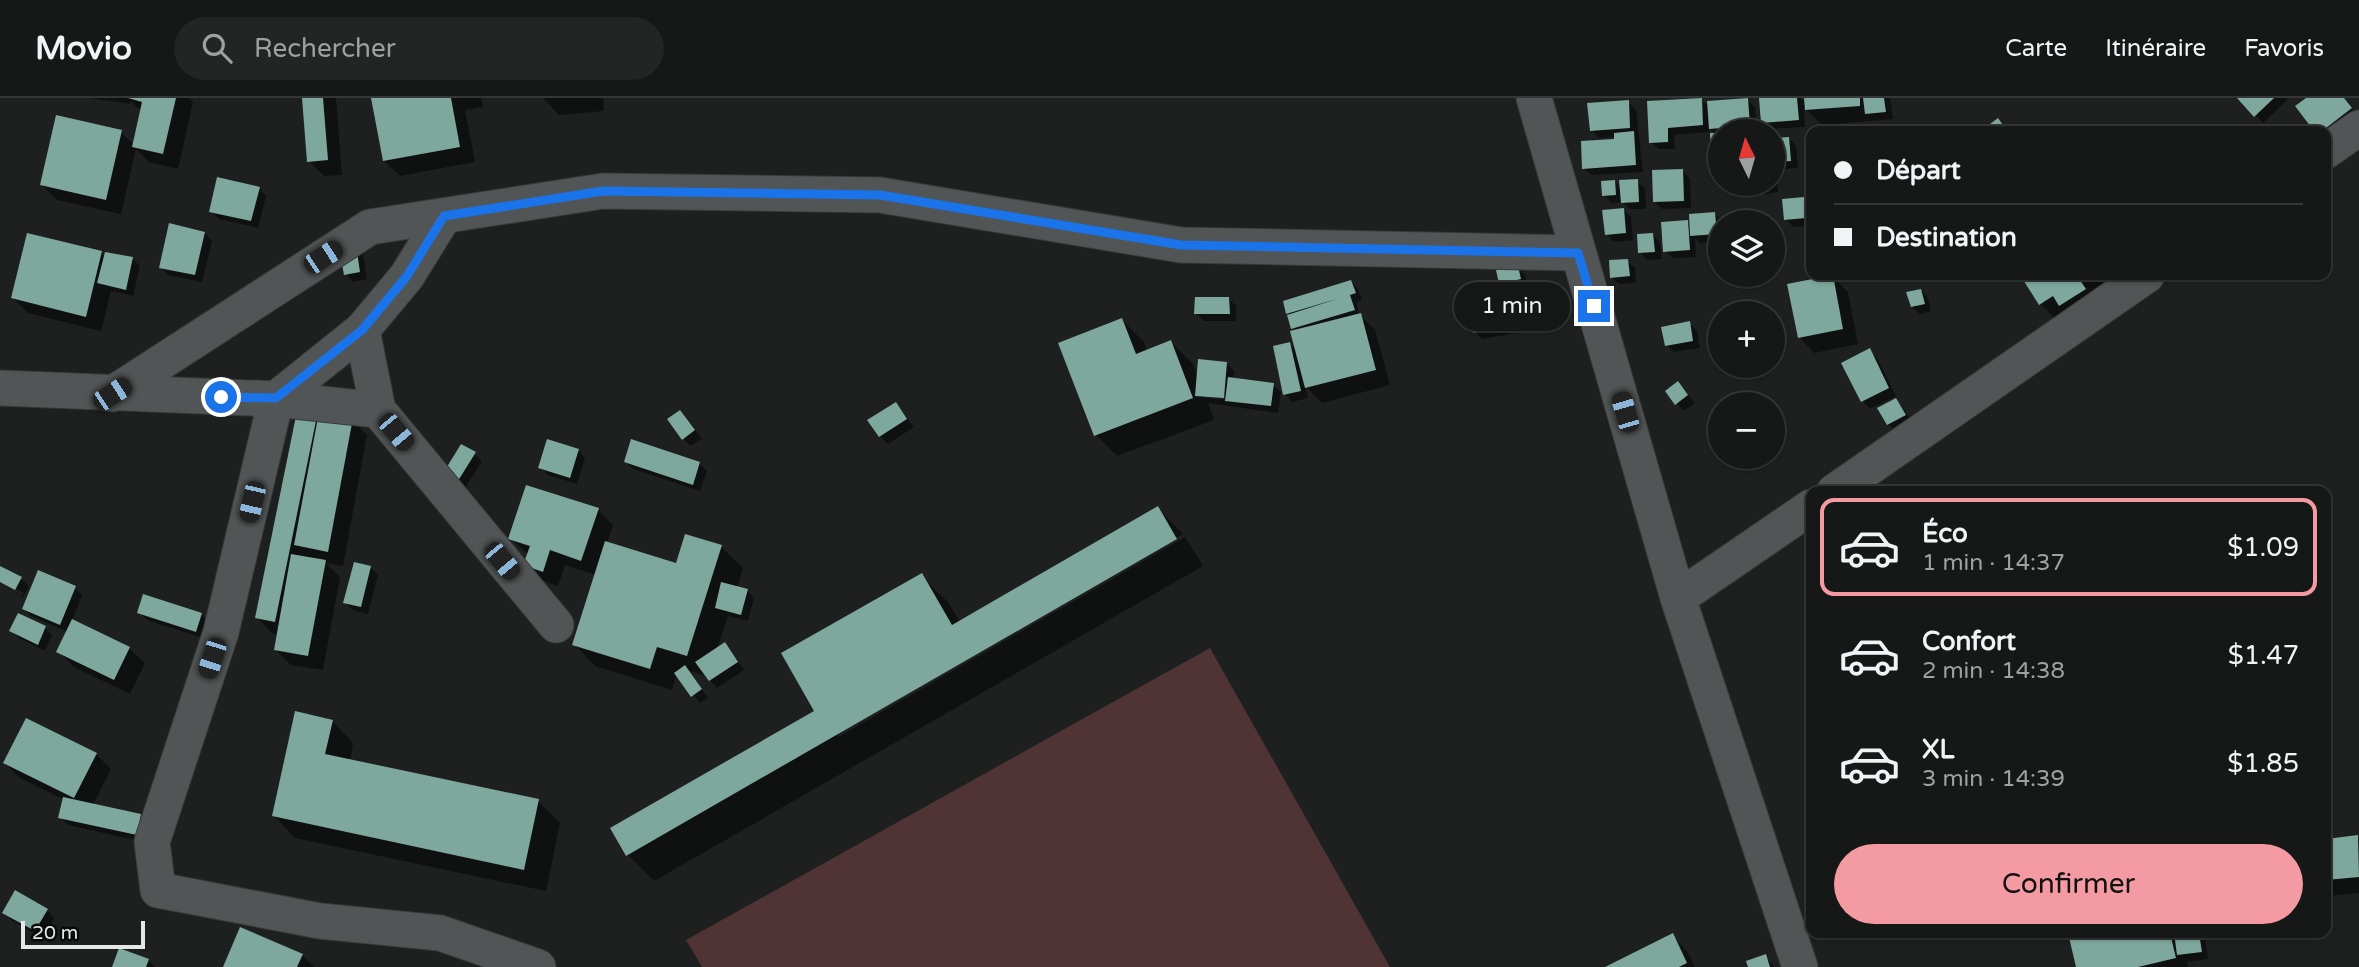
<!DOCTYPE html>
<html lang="fr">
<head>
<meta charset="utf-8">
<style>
	body { margin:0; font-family:"Varela Round",sans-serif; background:#232524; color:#f1f3f6; height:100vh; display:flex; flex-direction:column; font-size:26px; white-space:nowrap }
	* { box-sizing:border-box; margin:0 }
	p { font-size:23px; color:#9ea0a1 }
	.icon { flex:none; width:38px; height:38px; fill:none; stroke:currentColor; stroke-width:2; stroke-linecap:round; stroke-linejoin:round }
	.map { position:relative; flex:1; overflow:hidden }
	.side { position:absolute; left:1806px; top:388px; width:525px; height:452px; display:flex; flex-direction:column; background:#161817; border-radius:14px; box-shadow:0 2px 5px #0004,0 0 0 2px #353736 }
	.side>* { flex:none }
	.hud { position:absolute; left:1806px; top:28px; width:525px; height:154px; border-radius:14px; box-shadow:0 2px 5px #0004,0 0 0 2px #353736; display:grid; align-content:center; height:154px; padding:0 28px; background:#161817 }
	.needle { width:46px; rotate:355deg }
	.controls { position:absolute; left:1708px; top:21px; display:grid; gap:14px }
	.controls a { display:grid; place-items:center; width:77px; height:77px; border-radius:50%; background:#161817; box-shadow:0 2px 5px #0004,0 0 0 2px #353736; font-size:35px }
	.scale { position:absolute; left:21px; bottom:18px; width:124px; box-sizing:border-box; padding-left:7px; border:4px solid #e6e8e7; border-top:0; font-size:19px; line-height:24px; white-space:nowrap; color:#e6e8e7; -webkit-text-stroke:5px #080909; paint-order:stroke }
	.end { position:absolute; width:32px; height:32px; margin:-16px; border:9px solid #1a73e8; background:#fff; box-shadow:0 0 0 4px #fff }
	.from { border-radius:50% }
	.bubble { position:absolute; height:49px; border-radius:24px; background:#161817; box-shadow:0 2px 5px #0004,0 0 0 2px #353736; font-size:23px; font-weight:600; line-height:49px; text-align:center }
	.car { position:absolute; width:21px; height:42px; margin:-21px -10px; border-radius:9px; box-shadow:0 0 5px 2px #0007; background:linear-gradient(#222 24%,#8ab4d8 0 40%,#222 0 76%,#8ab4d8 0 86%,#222 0) }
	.hud b { display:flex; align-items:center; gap:24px; height:66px; font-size:26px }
	.hud b+b { border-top:2px solid #353736 }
	.hud i { width:18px; height:18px; background:#f1f3f6 }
	ul { padding:12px 0 0; list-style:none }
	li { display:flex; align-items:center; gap:21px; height:98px; margin:0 14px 10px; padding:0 14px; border:4px solid transparent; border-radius:14px }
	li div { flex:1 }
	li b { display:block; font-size:26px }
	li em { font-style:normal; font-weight:600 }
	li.current { border-color:#f49aa2 }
	li>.icon { width:63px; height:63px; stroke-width:1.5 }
	.action { display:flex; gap:14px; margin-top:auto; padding:14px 28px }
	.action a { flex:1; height:80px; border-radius:42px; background:#f49aa2; color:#111; font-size:28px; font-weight:600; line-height:80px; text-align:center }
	header { display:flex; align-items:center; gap:42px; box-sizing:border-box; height:98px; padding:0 35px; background:#161817; border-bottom:2px solid #353736 }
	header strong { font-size:33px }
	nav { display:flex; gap:38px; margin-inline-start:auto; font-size:24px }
	.search { width:490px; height:63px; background:#232524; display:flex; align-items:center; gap:18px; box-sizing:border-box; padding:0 24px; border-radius:38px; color:#9ea0a1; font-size:26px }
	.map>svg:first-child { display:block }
	.green { fill:#4f3335 }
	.shadow { fill:#0007; fill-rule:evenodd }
	.building { fill:#7ea89d }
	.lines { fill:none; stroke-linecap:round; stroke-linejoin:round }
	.minor-casing { stroke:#383b3a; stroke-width:37 }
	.minor { stroke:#525555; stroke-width:35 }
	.route { stroke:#1a73e8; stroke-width:9 }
</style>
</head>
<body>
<header>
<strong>Movio</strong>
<div class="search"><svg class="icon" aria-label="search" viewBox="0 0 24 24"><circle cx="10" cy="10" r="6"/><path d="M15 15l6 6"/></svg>Rechercher</div>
<nav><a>Carte</a><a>Itinéraire</a><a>Favoris</a></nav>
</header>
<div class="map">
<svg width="2359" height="869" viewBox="0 0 2359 869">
	<rect width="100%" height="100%" fill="#1d201f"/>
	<!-- green -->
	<polygon class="green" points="1210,550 1390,869 702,869 686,842"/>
	<!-- shadow -->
	<g class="shadow">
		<polygon points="90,0 189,0 193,4 178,71 149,64 136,51 121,116 57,102 42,87 121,34 134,47 142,14 131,3 130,6"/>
		<polygon points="304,0 336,0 342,77 324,78 309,63"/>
		<polygon points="373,0 481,0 483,9 465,12 475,64 400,78 384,63"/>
		<polygon points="543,0 603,0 604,13 559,17"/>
		<polygon points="1761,0 1801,0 1807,6 1806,0 1890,0 1893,21 1822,27 1804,9 1805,29 1770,31 1763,24"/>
		<polygon points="2239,0 2285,0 2287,2 2263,25"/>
		<polygon points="2308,0 2344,0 2358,18 2326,33 2317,33 2298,9"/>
		<polygon points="1701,2 1709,9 1747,2 1755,9 1757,33 1720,33 1720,60 1712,52 1716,37 1710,30 1710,34 1674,37 1675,51 1659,51 1651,44"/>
		<polygon points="1628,4 1636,12 1643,74 1592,77 1584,70 1615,43 1615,39 1599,40 1591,32"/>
		<polygon points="1789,40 1796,48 1798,70 1784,71 1776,63"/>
		<polygon points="1773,72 1777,75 1778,94 1758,97 1750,86 1773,86"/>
		<polygon points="1683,73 1690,81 1691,110 1662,111 1654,103"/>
		<polygon points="1614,83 1622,91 1637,83 1645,90 1646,111 1630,111 1622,104 1612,105 1604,97"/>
		<polygon points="259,90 266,98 258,130 219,121 211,113"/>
		<polygon points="1803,101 1811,108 1811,127 1793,129 1786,121"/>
		<polygon points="1623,112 1631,119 1633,142 1614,144 1606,136"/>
		<polygon points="1715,116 1722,124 1720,124 1720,144 1700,145 1695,140 1696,159 1673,160 1665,153 1687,124 1692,129"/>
		<polygon points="1765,118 1771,124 1753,124 1752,120"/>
		<polygon points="1743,121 1746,124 1732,124 1732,122"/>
		<polygon points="205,135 212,143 202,184 168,177 161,169"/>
		<polygon points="1653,137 1660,144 1662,161 1647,162 1640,154"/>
		<polygon points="355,149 363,156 367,181 353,184 346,176"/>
		<polygon points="101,155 105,159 133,161 140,168 133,198 111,193 101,233 28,215 13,200"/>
		<polygon points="1627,163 1635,170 1636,185 1619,186 1612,179"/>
		<polygon points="1518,170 1525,177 1528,188 1508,193 1501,185"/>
		<polygon points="2023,177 2102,177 2109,188 2056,221 2040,206"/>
		<polygon points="1832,179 1848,194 1858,246 1814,255 1799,239"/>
		<polygon points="1351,184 1358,191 1362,202 1356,204 1360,217 1375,232 1390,287 1322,305 1305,287 1308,300 1292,304 1285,296 1289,246 1298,254 1296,233 1288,215"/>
		<polygon points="1921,192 1928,200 1931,213 1920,216 1912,209"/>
		<polygon points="1514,195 1521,203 1527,233 1482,241 1475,234"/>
		<polygon points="1229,201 1236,208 1236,223 1204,223 1196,215"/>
		<path d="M1122,222L1144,244L1147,253L1171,244L1193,266L1198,281L1226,265L1234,273L1233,281L1273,287L1281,294L1278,315L1208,305L1214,322L1117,358L1096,337ZM1205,297L1234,299V302L1205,300Z"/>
		<polygon points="1689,225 1697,233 1700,250 1674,254 1666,247"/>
		<polygon points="1869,253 1877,260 1896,298 1870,311 1863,303 1843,266"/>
		<polygon points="1678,285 1695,305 1684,313 1667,294"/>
		<polygon points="1896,302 1903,310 1912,325 1896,334 1888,326"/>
		<polygon points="896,306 914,329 888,346 880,338"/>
		<polygon points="299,310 352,322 367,337 343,468 325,465 340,479 323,572 291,567 275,551 278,536 272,535 257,519"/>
		<polygon points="687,321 702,341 691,348 683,341"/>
		<polygon points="578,352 585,360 577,386 548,377 540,370"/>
		<polygon points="474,356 482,363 464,392 452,385"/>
		<polygon points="626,364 699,365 707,373 700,393 633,371"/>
		<polygon points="1158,410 1183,436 838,635 838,639 1185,439 1203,468 654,783 628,757 817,613 921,478 948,504 960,524"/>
		<polygon points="598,412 613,427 607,445 677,467 721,449 743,470 737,490 747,492 754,500 748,523 728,518 717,551 724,546 744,572 717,590 707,578 690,573 708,600 700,605 677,576 672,592 595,568 574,546 596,477 565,467 558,488 541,482 525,467 529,457 510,440"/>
		<polygon points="0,470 21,481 29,488 23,499 2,487 22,498 24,495 1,483 0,485"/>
		<polygon points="371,470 378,477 368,516 353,512 345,505"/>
		<polygon points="75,490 82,497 72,523 129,550 145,565 130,596 74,569 59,554 68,534 31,518 24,511"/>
		<polygon points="139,514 201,516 208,524 203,540 147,522"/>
		<polygon points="45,530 52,537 45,553 19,540 11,533"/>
		<polygon points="332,623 353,645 350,663 538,703 560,725 546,793 295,740 274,718"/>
		<polygon points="96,656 111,671 93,707 140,718 148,725 144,744 68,727 60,719 65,702 20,680 5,665"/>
		<polygon points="2357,739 2359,741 2359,795 2328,798 2326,796 2326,742"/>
		<polygon points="47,812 54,820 43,840 11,822 4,814"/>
		<polygon points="2070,835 2204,835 2208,861 2187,864 2188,869 2078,869"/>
		<polygon points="1672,838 1687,853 1695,869 1611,869"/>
		<polygon points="302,857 314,869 225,869"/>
		<polygon points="1765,858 1774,869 1750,869"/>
		<polygon points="148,862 155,869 114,869"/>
	</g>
	<!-- building -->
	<g class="building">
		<polygon points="128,0 176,0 163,56 132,49 142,4"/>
		<polygon points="302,0 323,0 328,62 307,64"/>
		<polygon points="371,0 451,0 460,49 383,63"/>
		<polygon points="1702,0 1703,27 1668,30 1668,44 1649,45 1647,3"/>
		<polygon points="1748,0 1750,28 1709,31 1707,3"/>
		<polygon points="1759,0 1797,0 1799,22 1761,25"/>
		<polygon points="1804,0 1860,0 1860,8 1805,12"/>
		<polygon points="1863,0 1884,0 1886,14 1865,16"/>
		<polygon points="2237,0 2274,0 2254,19"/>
		<polygon points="2306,0 2344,0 2352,10 2322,33 2314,33 2295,8"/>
		<polygon points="1629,2 1630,30 1590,33 1587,5"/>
		<polygon points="56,17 122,32 106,102 40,87"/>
		<polygon points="1998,20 2007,33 1989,33 1986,29"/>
		<polygon points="1634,33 1636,67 1582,71 1581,43 1614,41 1614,35"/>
		<polygon points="1710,35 1720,35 1720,53 1711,53"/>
		<polygon points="1789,39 1791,63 1775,64 1773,40"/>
		<polygon points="1683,71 1684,103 1653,104 1652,72"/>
		<polygon points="217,79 260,89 251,123 209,114"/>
		<polygon points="1638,81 1639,104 1621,105 1619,82"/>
		<polygon points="1615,82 1616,97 1602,98 1601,83"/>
		<polygon points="1804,99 1806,120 1784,122 1782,101"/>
		<polygon points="1624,110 1626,135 1605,137 1602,112"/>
		<polygon points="1715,114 1717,136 1690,138 1689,116"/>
		<polygon points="1688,122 1690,152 1663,154 1661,124"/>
		<polygon points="169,125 205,134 195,177 159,170"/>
		<polygon points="27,135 102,153 86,219 11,200"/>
		<polygon points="1653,135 1655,154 1638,155 1637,136"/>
		<polygon points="356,147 360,174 344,177 339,150"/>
		<polygon points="105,154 133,159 126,192 97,185"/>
		<polygon points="1628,161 1630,178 1610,180 1609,162"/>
		<polygon points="1518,168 1521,181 1499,186 1496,172"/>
		<polygon points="1833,177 1843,231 1798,240 1787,186"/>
		<polygon points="2020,177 2088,177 2080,182 2086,191 2059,208 2053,198 2039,207"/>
		<polygon points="1351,182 1356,195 1350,197 1355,212 1291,231 1287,217 1340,200 1286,216 1283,203"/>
		<polygon points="1921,191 1925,206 1911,209 1906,194"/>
		<polygon points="1514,194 1520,226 1473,235 1467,201"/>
		<polygon points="1195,199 1229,199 1230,216 1194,216"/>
		<polygon points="1361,215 1376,272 1305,290 1290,233"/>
		<polygon points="1122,220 1136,256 1171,242 1193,300 1094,338 1058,245"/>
		<polygon points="1690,223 1693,243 1665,248 1661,229"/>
		<polygon points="1290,244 1301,293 1283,297 1273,248"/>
		<polygon points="1870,250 1889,290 1861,304 1841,265"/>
		<polygon points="1198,261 1227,264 1224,300 1195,298"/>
		<polygon points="1228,279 1274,285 1271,308 1225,303"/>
		<polygon points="1678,283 1688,297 1675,307 1665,293"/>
		<polygon points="1896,300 1906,317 1887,327 1877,310"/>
		<polygon points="896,304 907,321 879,339 867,322"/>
		<polygon points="298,308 318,313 275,524 255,520"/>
		<polygon points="680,312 695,332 682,342 667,321"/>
		<polygon points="319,314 353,320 328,454 294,447"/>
		<polygon points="547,341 579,351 570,380 538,370"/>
		<polygon points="631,341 700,364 693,387 624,364"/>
		<polygon points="461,346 476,354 456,386 442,377"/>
		<polygon points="526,387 599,410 581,463 550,452 543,474 523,467 530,448 508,441"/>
		<polygon points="1158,408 1177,441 626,758 610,730 814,613 781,555 922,475 952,527"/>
		<polygon points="685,436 722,447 687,558 657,549 650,571 572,547 605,443 676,465"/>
		<polygon points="291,456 326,462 308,558 274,552"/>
		<polygon points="354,464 371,468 361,509 343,505"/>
		<polygon points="0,468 22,479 15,492 0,484"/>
		<polygon points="38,472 76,488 60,527 22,511"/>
		<polygon points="721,484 748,491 741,517 715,510"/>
		<polygon points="143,496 202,515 196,534 137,515"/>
		<polygon points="18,515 46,528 38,547 9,533"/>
		<polygon points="72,521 130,549 114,582 56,554"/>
		<polygon points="725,544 738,564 709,583 695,564"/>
		<polygon points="685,567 702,591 691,599 674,575"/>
		<polygon points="295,613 333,622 325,656 539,701 524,772 272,718"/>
		<polygon points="26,620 97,655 74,700 3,665"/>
		<polygon points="63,699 141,716 137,737 58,720"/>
		<polygon points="2358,737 2359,779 2326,782 2326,741"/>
		<polygon points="15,792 48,811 35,833 2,815"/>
		<polygon points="240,829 303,856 297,869 223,869"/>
		<polygon points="1673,835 1687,865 1679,869 1605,869"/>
		<polygon points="2068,835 2170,835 2176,860 2138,869 2076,869"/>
		<polygon points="2174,835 2199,835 2202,854 2177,857"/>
		<polygon points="119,850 149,861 146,869 112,869"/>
		<polygon points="1766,856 1770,869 1748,869 1746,863"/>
	</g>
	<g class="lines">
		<!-- minor casing -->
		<g class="minor-casing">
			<g id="minor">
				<polyline points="1534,0 1678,500 1800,869"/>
				<polyline points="2326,53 2359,30"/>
				<polyline points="444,118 407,178 362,232 378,312 556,527"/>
				<polyline points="362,232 276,301 221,534 152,744 158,792 320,823 440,835 538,869"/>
				<polyline points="0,290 276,301 378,312"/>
				<polyline points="112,296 370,129 603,93 880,97 1181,147 1578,155"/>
				<polyline points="1834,394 2147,177"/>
				<polyline points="1678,500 1811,409"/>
			</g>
		</g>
		<!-- minor -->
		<use href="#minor" class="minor"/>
	</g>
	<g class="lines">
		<!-- route -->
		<polyline class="route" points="221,299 276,300 362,232 407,178 444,118 603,93 880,97 1181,147 1578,155 1594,208"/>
	</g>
</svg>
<div class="controls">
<a><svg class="needle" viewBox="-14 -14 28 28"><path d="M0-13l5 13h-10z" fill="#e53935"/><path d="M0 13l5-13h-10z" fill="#9ea0a1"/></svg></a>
<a><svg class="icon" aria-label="layers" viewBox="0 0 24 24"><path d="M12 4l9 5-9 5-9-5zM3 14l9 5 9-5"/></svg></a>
<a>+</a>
<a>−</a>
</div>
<div class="scale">20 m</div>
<i class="end from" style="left:221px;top:299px"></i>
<i class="end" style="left:1594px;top:208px"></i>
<div class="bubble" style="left:1454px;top:184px;width:116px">1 min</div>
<i class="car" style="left:323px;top:159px;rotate:57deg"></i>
<i class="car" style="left:112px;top:296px;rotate:57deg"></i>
<i class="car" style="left:1625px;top:314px;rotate:344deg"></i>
<i class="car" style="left:396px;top:334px;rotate:140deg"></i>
<i class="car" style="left:252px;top:404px;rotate:193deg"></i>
<i class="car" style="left:502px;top:463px;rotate:140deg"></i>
<i class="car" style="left:212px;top:560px;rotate:198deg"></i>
<div class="hud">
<b><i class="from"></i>Départ</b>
<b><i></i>Destination</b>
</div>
<section class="side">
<ul>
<li class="current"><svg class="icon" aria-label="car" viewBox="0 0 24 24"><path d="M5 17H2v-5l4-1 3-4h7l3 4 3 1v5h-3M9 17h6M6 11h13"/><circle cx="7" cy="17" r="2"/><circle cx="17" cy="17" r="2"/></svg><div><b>Éco</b><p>1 min · 14:37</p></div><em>$1.09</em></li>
<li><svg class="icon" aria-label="car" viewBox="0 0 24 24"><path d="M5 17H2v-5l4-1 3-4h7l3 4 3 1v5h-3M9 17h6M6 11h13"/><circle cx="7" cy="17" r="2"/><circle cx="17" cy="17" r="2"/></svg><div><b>Confort</b><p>2 min · 14:38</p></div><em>$1.47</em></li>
<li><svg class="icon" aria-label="car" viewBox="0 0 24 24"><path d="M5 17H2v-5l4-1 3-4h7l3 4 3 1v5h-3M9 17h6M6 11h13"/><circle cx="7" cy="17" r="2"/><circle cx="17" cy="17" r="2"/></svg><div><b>XL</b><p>3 min · 14:39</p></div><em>$1.85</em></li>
</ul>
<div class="action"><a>Confirmer</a></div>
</section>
</div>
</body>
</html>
